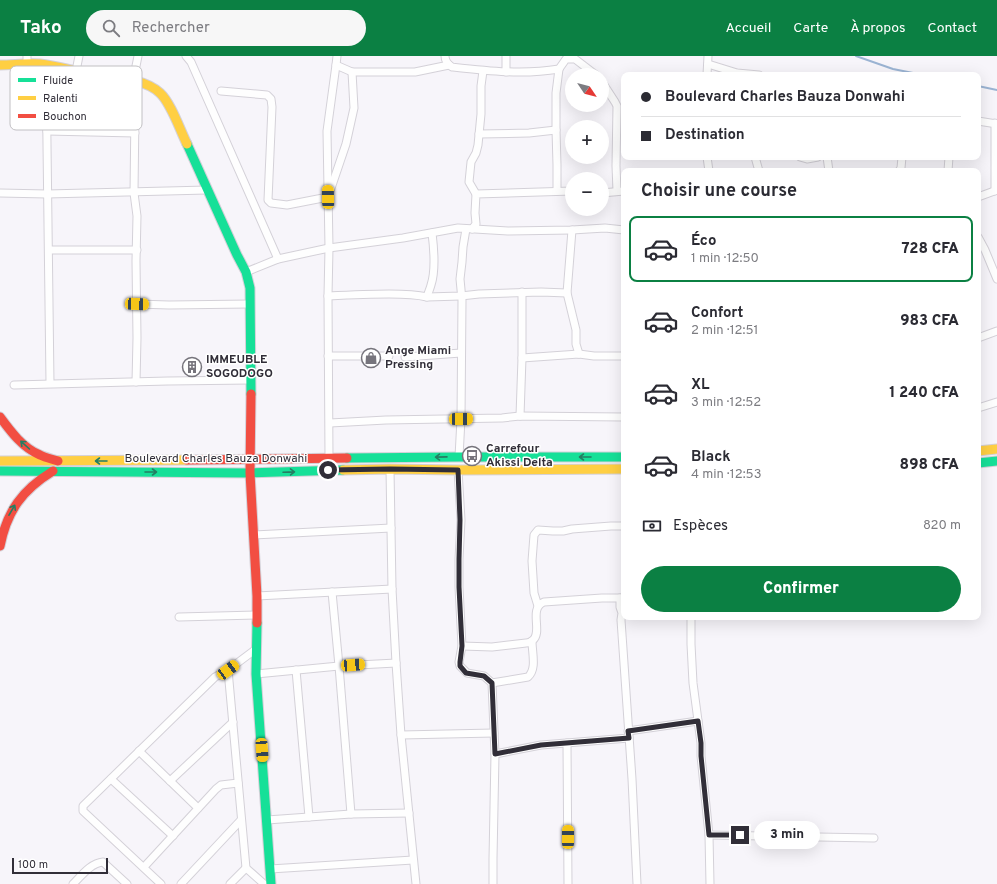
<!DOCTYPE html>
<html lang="fr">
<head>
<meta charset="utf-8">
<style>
	body { margin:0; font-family:Overpass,sans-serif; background:#f7f7f7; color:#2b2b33; height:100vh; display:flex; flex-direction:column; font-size:15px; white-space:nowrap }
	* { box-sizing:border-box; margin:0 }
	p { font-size:13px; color:#7c7c81 }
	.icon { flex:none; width:22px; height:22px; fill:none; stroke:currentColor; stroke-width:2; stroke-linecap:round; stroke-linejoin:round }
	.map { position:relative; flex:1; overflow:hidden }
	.side { position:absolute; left:621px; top:112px; width:360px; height:452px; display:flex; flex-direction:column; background:#fff; border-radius:8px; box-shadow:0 4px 16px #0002 }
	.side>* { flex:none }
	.guide { position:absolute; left:621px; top:16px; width:360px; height:88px; border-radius:8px; box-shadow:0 4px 16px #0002; display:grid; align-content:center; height:88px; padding:0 20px; background:#fff }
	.needle { width:26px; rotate:125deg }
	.tools { position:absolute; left:565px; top:12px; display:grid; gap:8px }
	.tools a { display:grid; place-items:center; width:44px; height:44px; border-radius:50%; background:#fff; box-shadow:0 4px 16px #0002; font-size:20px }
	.scale { position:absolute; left:12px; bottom:10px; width:96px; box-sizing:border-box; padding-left:4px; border:2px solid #312e38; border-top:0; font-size:11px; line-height:14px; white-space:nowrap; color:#312e38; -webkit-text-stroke:3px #fff; paint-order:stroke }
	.end { position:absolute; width:18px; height:18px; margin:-9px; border:5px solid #312e38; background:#fff; box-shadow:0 0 0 2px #fff }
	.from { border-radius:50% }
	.bubble { position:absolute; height:28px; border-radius:14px; background:#fff; box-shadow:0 4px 16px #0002; font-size:13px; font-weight:800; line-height:28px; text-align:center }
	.car { position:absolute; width:12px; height:24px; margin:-12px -6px; border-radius:5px; box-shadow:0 0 3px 1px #0007; background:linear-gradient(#f5c518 24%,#345 0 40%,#f5c518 0 76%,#345 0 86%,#f5c518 0) }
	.guide b { display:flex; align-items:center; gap:14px; height:38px; font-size:15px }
	.guide b+b { border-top:1px solid #e1e1e2 }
	.guide i { width:10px; height:10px; background:#2b2b33 }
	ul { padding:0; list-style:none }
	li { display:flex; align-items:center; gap:12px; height:66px; margin:0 8px 6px; padding:0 12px; border:2px solid transparent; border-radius:8px }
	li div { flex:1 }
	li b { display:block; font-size:15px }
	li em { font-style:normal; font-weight:800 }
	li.current { border-color:#0b8043 }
	li>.icon { width:36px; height:36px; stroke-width:1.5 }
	h2 { padding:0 20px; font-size:18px; line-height:48px }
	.pay { display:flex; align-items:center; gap:10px; height:44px; padding:0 20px; font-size:15px }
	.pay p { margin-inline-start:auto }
	.cta { display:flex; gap:8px; margin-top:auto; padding:8px 20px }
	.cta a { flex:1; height:46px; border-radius:24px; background:#0b8043; color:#fff; font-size:16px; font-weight:800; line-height:46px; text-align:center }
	header { display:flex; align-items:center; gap:24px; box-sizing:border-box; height:56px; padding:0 20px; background:#0b8043; color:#fff }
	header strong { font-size:19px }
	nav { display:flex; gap:22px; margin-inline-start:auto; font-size:14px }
	.search { width:280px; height:36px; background:#f7f7f7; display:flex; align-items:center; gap:10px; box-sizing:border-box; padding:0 14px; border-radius:22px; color:#7c7c81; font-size:15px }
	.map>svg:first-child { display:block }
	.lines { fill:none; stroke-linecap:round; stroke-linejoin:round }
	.stream { stroke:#9bb4d3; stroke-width:2 }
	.street-casing { stroke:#d4d1d8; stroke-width:9 }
	.fast-casing { stroke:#d4d1d8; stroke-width:11 }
	.slow-casing { stroke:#d4d1d8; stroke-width:11 }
	.jam-casing { stroke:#d4d1d8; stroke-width:11 }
	.street { stroke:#fefefe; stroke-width:7 }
	.fast { stroke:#16e098; stroke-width:9 }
	.slow { stroke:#ffcf43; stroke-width:9 }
	.jam { stroke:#f24e42; stroke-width:9 }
	.oneway { stroke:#257e63 }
	.route { stroke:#312e38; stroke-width:5 }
	.labels { text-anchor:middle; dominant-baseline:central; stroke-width:3; stroke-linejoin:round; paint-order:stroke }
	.poi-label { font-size:12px; font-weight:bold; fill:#312e38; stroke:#fff; text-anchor:start }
	.street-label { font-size:12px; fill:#312e38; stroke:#fff }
	.key { fill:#fff; stroke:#c1c0c3; stroke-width:1 }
	.key-label { font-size:11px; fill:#312e38 }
</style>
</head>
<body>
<header>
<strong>Tako</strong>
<div class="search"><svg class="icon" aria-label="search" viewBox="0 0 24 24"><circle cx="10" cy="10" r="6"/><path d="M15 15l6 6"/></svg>Rechercher</div>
<nav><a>Accueil</a><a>Carte</a><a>À propos</a><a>Contact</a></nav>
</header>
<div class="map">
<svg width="997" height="828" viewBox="0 0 997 828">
	<rect width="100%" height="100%" fill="#f7f5fa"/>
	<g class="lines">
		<!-- stream -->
		<g class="stream">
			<polyline points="856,0 893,13 923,19"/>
			<polyline points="978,30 997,34"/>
		</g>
		<!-- street casing -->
		<g class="street-casing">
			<g id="street">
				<polyline points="27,0 27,9"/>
				<polyline points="186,0 191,6 278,203"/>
				<path d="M445,0C445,5 447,8 452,11C488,15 523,19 559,13L566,3H575L596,19"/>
				<polyline points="506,0 506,16"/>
				<polyline points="708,8 737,17 759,19"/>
				<path d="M46,9C47,115 49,221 50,327"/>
				<polyline points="336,9 352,16 415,16 449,9"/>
				<polyline points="76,15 79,0"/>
				<polyline points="707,19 708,0"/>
				<polyline points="602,26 615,46 617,50 616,110 617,135"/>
				<polyline points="221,35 267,39 271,43 272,51 268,144 271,147 287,149 328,141 346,88 354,52 352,16"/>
				<polyline points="978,65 997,68"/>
				<polyline points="995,67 995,135"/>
				<polyline points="47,75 135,77"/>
				<polyline points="479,78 529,77 556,74"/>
				<polyline points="707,101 709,115"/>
				<polyline points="755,101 759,115"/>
				<polyline points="800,101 807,103 818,101"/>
				<polyline points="827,101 829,115"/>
				<polyline points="899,115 901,112 902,101"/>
				<polyline points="948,115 949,101"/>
				<polyline points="557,135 557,109 556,74 556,37 559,13"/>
				<polyline points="0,137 47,138 207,134"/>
				<polyline points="602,137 624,135"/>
				<polyline points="476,138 469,126 471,106 476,97 478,89 481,58 481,30 483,15"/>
				<polyline points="978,141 997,134"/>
				<polyline points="472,173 476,168 475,157 476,138 572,135"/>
				<polyline points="572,174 567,237 576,274 576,288 579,298"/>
				<polyline points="978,181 985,194 997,223"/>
				<polyline points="49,194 137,194"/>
				<polyline points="246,216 278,203 329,192 403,182 458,172 508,175 572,174 605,172 624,174"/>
				<path d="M328,240C348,239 368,238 389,238C401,238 414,238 427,241C428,237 430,233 431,229C436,214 434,193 432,177"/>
				<polyline points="427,241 461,240 479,238 541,236 567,237"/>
				<polyline points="137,248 169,249 250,248"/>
				<polyline points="978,282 997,275"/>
				<polyline points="328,300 389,300"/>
				<polyline points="405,301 461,297"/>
				<polyline points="522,302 579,298 594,300 624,300"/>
				<polyline points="136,326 137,282 136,205 137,160 134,137 135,54 133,25 138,0"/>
				<polyline points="14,329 168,325 251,324"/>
				<polyline points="978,352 997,346"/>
				<polyline points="520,360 522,302 522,236"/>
				<polyline points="330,367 386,364 502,362 520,360 624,361"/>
				<polyline points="459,401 461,363 462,244 460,223 462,206 463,191 466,173"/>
				<polyline points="329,403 328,240 329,192 327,75 336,9 337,0"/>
				<polyline points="390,413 392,533 396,607 401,679 416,828"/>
				<polyline points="458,414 461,464 459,503 459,531 462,590 459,606 460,610 467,617 484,620 492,627 495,698 493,803 493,828"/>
				<polyline points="253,479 391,472"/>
				<polyline points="332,536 339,610 351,758"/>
				<polyline points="257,540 392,533"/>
				<polyline points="620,542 620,551 622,557 621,564 632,723 637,828"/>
				<polyline points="538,550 534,537 532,505 534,479 538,474 553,475 563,475 572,473 611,470 624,470"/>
				<polyline points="179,561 256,559"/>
				<polyline points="691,561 691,588 693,627 701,687 701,700 709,779 710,828"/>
				<path d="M462,590L492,591L526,587C528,587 531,586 533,584C543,576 528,552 544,546L602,542H624"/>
				<polyline points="228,614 246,812 263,827"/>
				<polyline points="296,614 309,761"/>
				<polyline points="256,618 339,610 396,607"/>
				<path d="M492,627L528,621C537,613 532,597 532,585"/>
				<polyline points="628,675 698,665"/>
				<polyline points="401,679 494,677"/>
				<polyline points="567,687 568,828"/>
				<polyline points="139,695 198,752"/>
				<polyline points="495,698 541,689 629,682"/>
				<polyline points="111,723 173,780"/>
				<polyline points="170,725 233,666"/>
				<polyline points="267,764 351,758 409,757"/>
				<polyline points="709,779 874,782"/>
				<polyline points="144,811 216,733 221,729 238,727"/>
				<polyline points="270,813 413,804"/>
				<path d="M73,828C82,819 91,807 103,806L127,828"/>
				<polyline points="161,828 83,755 83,750 215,621 228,614 256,593"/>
				<polyline points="181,828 241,764"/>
				<polyline points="230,828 246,812"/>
			</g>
		</g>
		<!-- fast casing -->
		<g class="fast-casing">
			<g id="fast">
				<polyline points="187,88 237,199 246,216 250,232 251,338"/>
				<polyline points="347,402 459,401 624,401"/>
				<polyline points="978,407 997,405"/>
				<polyline points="0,415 250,417 343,414"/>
				<polyline points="257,567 256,618 271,828"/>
			</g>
		</g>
		<!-- slow casing -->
		<g class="slow-casing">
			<g id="slow">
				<path d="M0,9C13,9 26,7 40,8C57,10 73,15 91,18C112,22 143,21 160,37C171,47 180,74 187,88"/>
				<polyline points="978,395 997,393"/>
				<polyline points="0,405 187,404"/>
				<polyline points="343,414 390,413 458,414 624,413"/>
			</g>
		</g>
		<!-- jam casing -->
		<g class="jam-casing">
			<g id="jam">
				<polyline points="251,338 250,417 257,540 257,567"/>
				<path d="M0,361C11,376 23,392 40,399C46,402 52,403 58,405"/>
				<polyline points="187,404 347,402"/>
				<path d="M0,490C7,455 22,434 53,415"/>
			</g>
		</g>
		<!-- street -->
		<use href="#street" class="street"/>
		<!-- fast -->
		<use href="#fast" class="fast"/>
		<!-- slow -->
		<use href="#slow" class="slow"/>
		<!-- jam -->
		<use href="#jam" class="jam"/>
	</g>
	<!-- one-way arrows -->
	<defs><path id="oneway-shaft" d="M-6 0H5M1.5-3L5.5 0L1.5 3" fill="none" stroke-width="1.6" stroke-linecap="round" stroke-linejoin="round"/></defs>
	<g class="oneway">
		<use href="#oneway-shaft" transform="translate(25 389) rotate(-138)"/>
		<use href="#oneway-shaft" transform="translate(441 401) rotate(179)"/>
		<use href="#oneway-shaft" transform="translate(585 401) rotate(-180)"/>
		<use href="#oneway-shaft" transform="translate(101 405) rotate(-180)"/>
		<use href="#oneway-shaft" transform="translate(151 416)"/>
		<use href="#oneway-shaft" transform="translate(289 416) rotate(-2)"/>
		<use href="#oneway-shaft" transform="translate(12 454) rotate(-60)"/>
	</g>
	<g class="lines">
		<!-- route -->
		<polyline class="route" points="328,414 390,413 458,414 460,464 459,503 459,531 462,590 460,606 460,610 466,617 484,620 492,627 495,698 541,689 629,682 628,675 698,665 701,687 701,700 709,779 740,779"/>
	</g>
	<!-- icons -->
	<defs>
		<g id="shop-ring" transform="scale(1)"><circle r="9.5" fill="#fff" stroke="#76747c" stroke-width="1.5"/><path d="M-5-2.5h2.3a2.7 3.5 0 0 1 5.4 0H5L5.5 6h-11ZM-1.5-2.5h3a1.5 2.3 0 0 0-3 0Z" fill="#76747c"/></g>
		<g id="building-ring" transform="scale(1)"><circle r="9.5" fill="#fff" stroke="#76747c" stroke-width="1.5"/><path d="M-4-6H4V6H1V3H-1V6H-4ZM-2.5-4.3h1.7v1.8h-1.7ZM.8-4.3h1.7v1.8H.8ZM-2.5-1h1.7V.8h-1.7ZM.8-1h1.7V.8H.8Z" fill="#76747c"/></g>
		<g id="bus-ring" transform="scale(1)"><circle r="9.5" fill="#fff" stroke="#76747c" stroke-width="1.5"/><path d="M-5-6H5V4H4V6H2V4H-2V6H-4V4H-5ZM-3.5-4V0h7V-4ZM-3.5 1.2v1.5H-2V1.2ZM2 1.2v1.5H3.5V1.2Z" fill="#76747c"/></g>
	</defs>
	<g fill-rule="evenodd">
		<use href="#shop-ring" x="371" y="302"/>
		<use href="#building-ring" x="192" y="311"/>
		<use href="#bus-ring" x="472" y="400"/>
	</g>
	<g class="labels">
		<!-- poi labels -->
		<g class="poi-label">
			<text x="385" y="295">Ange Miami<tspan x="385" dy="14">Pressing</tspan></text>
			<text x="206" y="304">IMMEUBLE<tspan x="206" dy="14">SOGODOGO</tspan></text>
			<text x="486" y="393">Carrefour<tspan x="486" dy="14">Akissi Delta</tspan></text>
		</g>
		<!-- street labels -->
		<g class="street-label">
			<text x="216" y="403">Boulevard Charles Bauza Donwahi</text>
		</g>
	</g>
	<!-- legend -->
	<rect x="10" y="10" width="132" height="64" rx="6" class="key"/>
	<rect x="18" y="22" width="18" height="4" fill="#16e098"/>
	<rect x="18" y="40" width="18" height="4" fill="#ffcf43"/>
	<rect x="18" y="58" width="18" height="4" fill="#f24e42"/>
	<g class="key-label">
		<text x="43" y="28">Fluide</text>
		<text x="43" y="46">Ralenti</text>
		<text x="43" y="64">Bouchon</text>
	</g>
</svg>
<div class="tools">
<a><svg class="needle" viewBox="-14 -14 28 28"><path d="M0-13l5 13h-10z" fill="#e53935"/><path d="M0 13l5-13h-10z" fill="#7c7c81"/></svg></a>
<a>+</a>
<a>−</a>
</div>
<div class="scale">100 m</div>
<i class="end from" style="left:328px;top:414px"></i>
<i class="end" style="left:740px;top:779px"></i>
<div class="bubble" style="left:754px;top:765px;width:66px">3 min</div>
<i class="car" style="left:328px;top:141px;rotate:359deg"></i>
<i class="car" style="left:137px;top:248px;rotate:92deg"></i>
<i class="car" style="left:461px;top:363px;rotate:89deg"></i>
<i class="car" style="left:353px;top:609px;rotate:86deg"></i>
<i class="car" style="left:228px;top:614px;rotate:54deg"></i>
<i class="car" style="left:262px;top:694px;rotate:176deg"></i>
<i class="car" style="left:568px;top:781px;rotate:0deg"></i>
<div class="guide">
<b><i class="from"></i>Boulevard Charles Bauza Donwahi</b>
<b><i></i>Destination</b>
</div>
<section class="side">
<h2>Choisir une course</h2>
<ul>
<li class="current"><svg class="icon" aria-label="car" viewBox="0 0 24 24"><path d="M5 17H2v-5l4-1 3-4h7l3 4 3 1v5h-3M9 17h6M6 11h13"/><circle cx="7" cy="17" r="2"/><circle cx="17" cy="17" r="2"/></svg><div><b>Éco</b><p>1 min · 12:50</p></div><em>728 CFA</em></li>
<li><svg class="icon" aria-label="car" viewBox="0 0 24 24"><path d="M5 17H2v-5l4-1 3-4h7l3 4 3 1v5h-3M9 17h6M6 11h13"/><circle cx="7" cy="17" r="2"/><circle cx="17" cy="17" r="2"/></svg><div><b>Confort</b><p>2 min · 12:51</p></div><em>983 CFA</em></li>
<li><svg class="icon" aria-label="car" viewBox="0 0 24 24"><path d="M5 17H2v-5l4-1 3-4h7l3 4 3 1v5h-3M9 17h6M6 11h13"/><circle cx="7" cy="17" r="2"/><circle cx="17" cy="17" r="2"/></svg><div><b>XL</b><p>3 min · 12:52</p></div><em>1 240 CFA</em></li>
<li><svg class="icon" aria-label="car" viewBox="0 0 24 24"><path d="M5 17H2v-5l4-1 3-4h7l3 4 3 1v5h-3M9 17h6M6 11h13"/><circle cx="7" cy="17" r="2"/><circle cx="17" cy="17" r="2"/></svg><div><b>Black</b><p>4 min · 12:53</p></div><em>898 CFA</em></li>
</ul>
<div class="pay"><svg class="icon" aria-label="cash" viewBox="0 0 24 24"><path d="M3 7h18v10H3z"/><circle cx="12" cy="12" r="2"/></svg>Espèces<p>820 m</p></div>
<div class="cta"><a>Confirmer</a></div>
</section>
</div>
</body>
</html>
